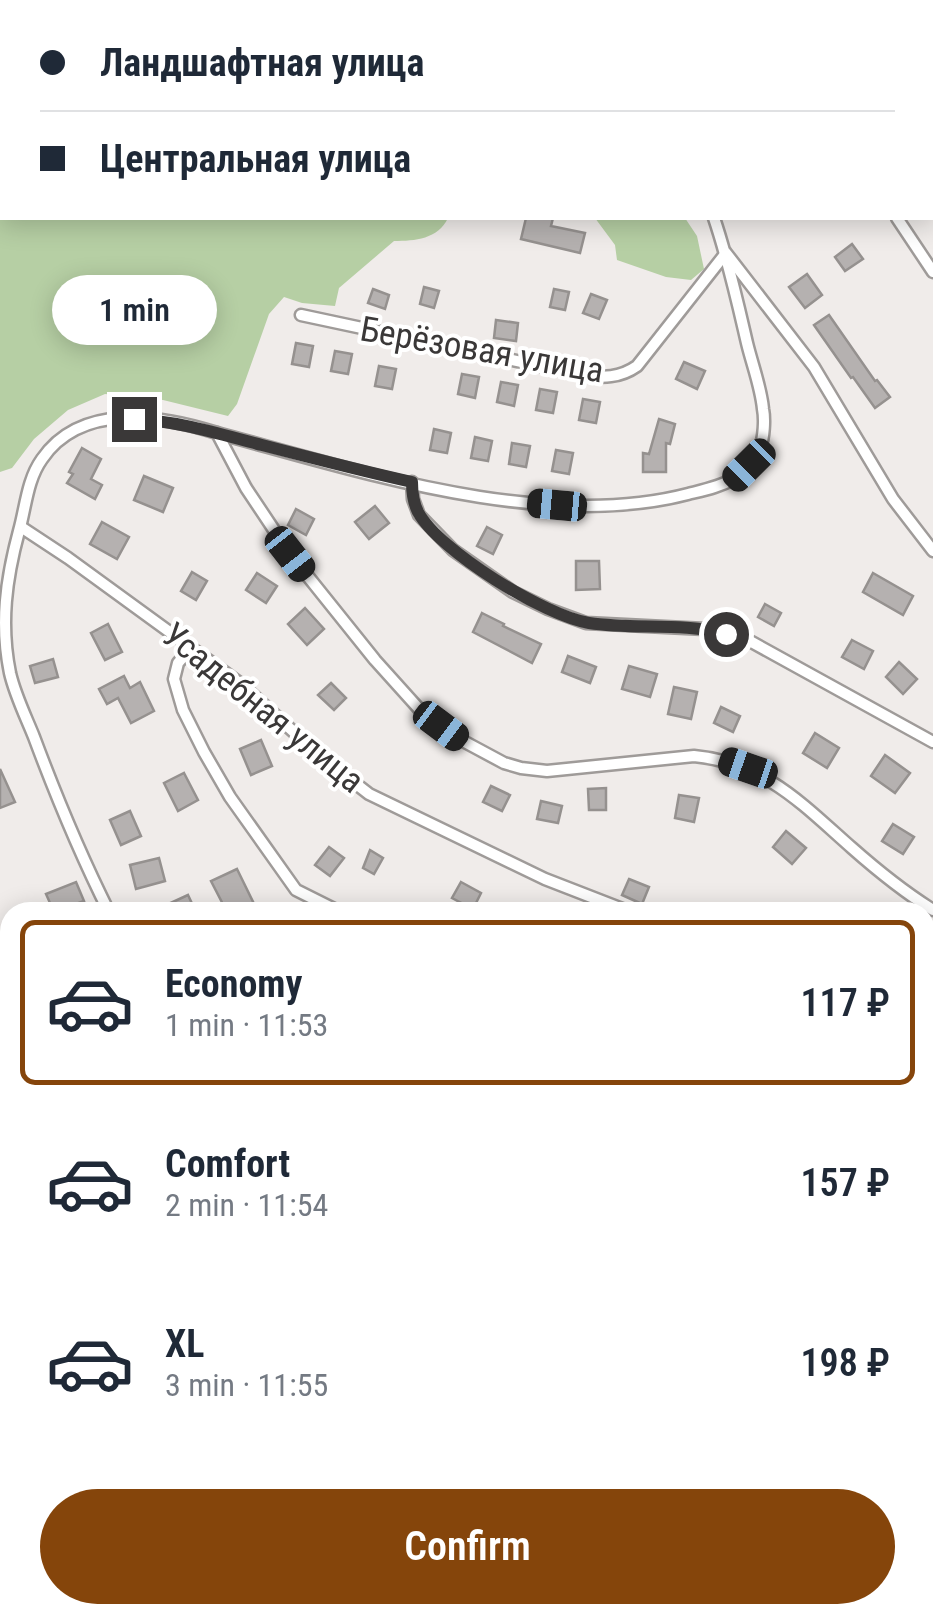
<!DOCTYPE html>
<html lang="en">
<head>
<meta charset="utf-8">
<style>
	body { margin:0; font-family:"Roboto Condensed",sans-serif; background:#f6f6f7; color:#1f2937; height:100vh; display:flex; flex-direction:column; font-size:38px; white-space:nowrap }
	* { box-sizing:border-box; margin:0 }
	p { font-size:32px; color:#747a83 }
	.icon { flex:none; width:55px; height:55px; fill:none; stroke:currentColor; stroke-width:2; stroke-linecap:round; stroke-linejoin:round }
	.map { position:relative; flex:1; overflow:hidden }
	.details { position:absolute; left:0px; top:902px; width:935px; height:722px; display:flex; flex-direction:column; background:#fff; border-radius:30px 30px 0 0; box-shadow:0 5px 25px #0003 }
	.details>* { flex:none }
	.banner { position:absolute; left:0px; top:0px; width:935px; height:220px; box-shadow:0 5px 25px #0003; display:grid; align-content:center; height:220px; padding:0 40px; background:#fff }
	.end { position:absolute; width:45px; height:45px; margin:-22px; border:12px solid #3a3838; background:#fff; box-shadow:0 0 0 5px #fff }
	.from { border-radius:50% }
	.bubble { position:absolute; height:70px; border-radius:35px; background:#fff; box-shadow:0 5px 25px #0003; font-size:32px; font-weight:600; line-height:70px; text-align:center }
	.car { position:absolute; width:30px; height:60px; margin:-30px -15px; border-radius:12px; box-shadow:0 0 8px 2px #0007; background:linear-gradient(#222 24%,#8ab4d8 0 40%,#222 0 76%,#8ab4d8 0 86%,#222 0) }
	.banner b { display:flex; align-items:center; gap:35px; height:95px; font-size:38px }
	.banner b+b { border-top:2px solid #e0e1e3 }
	.banner i { width:25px; height:25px; background:#1f2937 }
	ul { padding:18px 0 0; list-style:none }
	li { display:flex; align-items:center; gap:30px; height:165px; margin:0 20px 15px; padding:0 20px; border:5px solid transparent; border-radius:15px }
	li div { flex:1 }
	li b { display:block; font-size:38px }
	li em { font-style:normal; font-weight:600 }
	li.current { border-color:#85450b }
	li>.icon { width:90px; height:90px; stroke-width:1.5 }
	.primary-button { display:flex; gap:20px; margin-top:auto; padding:20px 40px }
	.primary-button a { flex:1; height:115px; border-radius:60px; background:#85450b; color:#fff; font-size:40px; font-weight:600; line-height:115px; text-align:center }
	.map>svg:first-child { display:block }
	.green { fill:#b6cfa4 }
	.building { fill:#b5b1b0; stroke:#95918f; stroke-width:2.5 }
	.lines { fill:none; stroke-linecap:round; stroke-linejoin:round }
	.street-casing { stroke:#9f9b99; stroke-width:15 }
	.street { stroke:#fff; stroke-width:10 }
	.route { stroke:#3a3838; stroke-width:12 }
	.labels { text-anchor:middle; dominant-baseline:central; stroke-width:8; stroke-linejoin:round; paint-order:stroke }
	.street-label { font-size:35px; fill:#3a3838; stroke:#fff }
</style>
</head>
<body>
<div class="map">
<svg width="933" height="1623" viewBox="0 0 933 1623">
	<rect width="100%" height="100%" fill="#f0ecea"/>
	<!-- green -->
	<g class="green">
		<path d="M0,0H393L397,2H2V218H448C438,239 415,241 394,241L339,288L335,306L302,303L284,297L269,314L237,404L228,416L163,400L105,394L68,410L34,439L12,468L0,472Z"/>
		<polygon points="595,218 685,218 697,236 704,269 691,280 666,277 617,260 615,245"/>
	</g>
	<!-- building -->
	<g class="building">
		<polygon points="526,218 553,218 551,226 585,233 580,253 521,239"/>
		<polygon points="852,244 863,259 845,271 835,257"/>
		<polygon points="807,274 822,295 805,308 789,287"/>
		<polygon points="424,287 439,291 434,308 420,304"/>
		<polygon points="373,289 389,295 385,309 368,303"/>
		<polygon points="554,289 569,292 565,310 550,307"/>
		<polygon points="591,294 607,300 599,319 583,313"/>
		<polygon points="829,315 875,381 877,380 890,397 875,408 853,377 851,378 814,325"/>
		<polygon points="496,320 518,323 516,341 494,338"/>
		<polygon points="296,343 313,346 309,367 292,364"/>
		<polygon points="335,351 352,354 348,374 331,371"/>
		<polygon points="684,362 705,371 697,389 676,379"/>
		<polygon points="379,366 396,369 392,389 375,386"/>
		<polygon points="462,374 479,377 475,398 458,394"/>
		<polygon points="501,382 518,385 514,406 497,402"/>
		<polygon points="540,389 557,392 553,413 536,410"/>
		<polygon points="583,399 600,402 596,423 579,420"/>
		<polygon points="659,419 675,424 670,444 666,443 666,472 643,472 643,453 649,454"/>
		<polygon points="434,429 451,433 447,453 430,450"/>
		<polygon points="475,437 492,441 488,461 471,458"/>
		<polygon points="512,443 530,446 526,467 509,464"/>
		<polygon points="82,448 101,459 91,479 102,485 95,499 67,483 73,474 69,472"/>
		<polygon points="556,450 573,453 569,474 552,471"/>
		<polygon points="144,476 173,488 163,512 134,500"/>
		<polygon points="375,506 389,523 369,539 355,522"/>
		<polygon points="296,509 314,519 306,535 288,525"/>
		<polygon points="102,522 129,537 117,559 90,544"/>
		<polygon points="487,527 502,535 493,554 477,546"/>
		<polygon points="576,561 599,561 600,589 576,590"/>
		<polygon points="192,572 207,581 196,600 181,591"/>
		<polygon points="257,573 277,586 266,603 246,590"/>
		<polygon points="873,573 913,596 903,615 863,592"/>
		<polygon points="765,604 781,613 774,626 758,617"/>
		<polygon points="305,608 324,629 307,645 288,624"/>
		<polygon points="482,613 504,624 503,626 541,644 532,663 473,632"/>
		<polygon points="108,624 122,652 105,660 91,633"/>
		<polygon points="852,640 873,651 864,669 842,657"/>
		<polygon points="568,656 596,667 590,683 562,672"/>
		<polygon points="53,659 58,677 35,683 30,666"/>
		<polygon points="899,662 917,679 903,694 886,677"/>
		<polygon points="629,666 657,674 650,697 622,689"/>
		<polygon points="124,676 130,688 140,682 154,711 131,723 118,698 107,704 99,689"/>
		<polygon points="331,683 346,698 334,710 318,695"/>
		<polygon points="674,687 697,692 691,719 668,714"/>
		<polygon points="721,707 740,716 733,732 714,723"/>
		<polygon points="815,733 839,748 827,768 803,753"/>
		<polygon points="261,740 272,766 251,775 240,749"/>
		<polygon points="885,755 910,773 895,793 871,776"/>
		<polygon points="0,769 15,802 0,808"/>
		<polygon points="184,773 198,800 178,811 164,783"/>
		<polygon points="491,786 510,795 502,811 483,802"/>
		<polygon points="606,788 606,810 589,810 588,789"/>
		<polygon points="679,795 699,798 694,822 675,818"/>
		<polygon points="541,801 562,806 558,823 537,819"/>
		<polygon points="130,811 141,836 121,845 110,820"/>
		<polygon points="893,824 914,837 903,854 882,841"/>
		<polygon points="786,831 806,848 792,864 773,847"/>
		<polygon points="329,847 344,858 330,876 315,865"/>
		<polygon points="370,850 383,858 374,874 363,868"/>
		<polygon points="159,858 165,881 136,889 130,865"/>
		<polygon points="237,869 258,912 227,912 211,881"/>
		<polygon points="629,879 649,887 642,904 622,895"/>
		<polygon points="76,882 84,901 54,912 46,894"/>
		<polygon points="461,882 481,893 473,909 452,898"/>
		<polygon points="188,895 196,912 151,912"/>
		<polygon points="0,1454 10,1478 10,1488 0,1492"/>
	</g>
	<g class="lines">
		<!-- street casing -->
		<g class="street-casing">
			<g id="street">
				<polyline points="553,0 556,2"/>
				<polyline points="737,0 737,2"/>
				<polyline points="755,0 756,2"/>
				<polyline points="880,0 883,2"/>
				<polyline points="932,34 933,34"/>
				<polyline points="897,218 933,272"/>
				<path d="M301,315L582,375C603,378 620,378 637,366L726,253L814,367L893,499L933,551"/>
				<path d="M217,433C359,471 543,532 688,494C720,486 745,482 760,447C764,438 765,419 763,409C761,387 752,364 747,343C737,300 728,259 714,218"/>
				<polyline points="412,482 413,499 419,515 453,550 513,592 548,609 586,623 705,629 748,640 933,742"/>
				<polyline points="21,527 68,558 241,684 319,755 369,794 545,879 630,912"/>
				<polyline points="191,648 178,663 174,679 183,710 204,752 230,797 296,890 340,912"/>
				<path d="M109,912C81,856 56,796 34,737C26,717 15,695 10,673C0,624 6,579 19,531C26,506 27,480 42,459C81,402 161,415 217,433L246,488L290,554L375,660L420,710L463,741L504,763L521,768L547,771L694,756C765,763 802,804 852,848C878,871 904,892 933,910"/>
				<polyline points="0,1057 10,1085"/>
				<polyline points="925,1076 933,1080"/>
				<polyline points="925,1257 933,1262"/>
				<polyline points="0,1372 10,1392"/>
				<polyline points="925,1478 933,1495"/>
				<polyline points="130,1615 137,1623"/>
				<polyline points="441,1615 446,1623"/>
				<polyline points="707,1615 718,1623"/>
				<polyline points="811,1615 816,1623"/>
				<polyline points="303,1623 319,1615"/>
			</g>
		</g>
		<!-- street -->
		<use href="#street" class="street"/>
	</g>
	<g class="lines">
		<!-- route -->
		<path class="route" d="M134,419C178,421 219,434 262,445C312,458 362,471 412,482C412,493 413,502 418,512C439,551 545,616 589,623C635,630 681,622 726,634"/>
	</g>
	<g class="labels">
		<!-- street labels -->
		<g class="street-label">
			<text transform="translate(482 350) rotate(10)">Берёзовая улица</text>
			<text transform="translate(263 708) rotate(39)">Усадебная улица</text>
		</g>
	</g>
</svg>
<i class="end from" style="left:726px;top:634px"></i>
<i class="end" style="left:134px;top:419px"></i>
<div class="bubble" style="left:52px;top:275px;width:165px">1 min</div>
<i class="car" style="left:749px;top:465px;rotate:225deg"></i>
<i class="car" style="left:557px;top:505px;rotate:275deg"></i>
<i class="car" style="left:290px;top:554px;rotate:142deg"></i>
<i class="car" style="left:441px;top:726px;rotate:127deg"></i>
<i class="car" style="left:748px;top:768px;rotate:289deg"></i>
<div class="banner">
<b><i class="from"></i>Ландшафтная улица</b>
<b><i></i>Центральная улица</b>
</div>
<section class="details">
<ul>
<li class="current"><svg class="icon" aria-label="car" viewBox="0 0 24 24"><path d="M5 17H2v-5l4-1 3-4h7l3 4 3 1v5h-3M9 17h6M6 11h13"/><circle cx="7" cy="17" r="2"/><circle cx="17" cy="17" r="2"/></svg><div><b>Economy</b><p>1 min · 11:53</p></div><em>117 ₽</em></li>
<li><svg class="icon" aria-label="car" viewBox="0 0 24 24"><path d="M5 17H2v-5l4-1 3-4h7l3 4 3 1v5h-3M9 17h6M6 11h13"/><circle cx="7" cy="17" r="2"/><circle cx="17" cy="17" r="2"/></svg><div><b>Comfort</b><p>2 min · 11:54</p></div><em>157 ₽</em></li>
<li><svg class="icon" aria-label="car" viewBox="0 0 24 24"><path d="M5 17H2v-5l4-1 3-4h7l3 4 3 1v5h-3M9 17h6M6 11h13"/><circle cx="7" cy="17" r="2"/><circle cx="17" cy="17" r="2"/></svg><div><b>XL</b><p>3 min · 11:55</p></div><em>198 ₽</em></li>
</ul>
<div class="primary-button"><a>Confirm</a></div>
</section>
</div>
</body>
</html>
